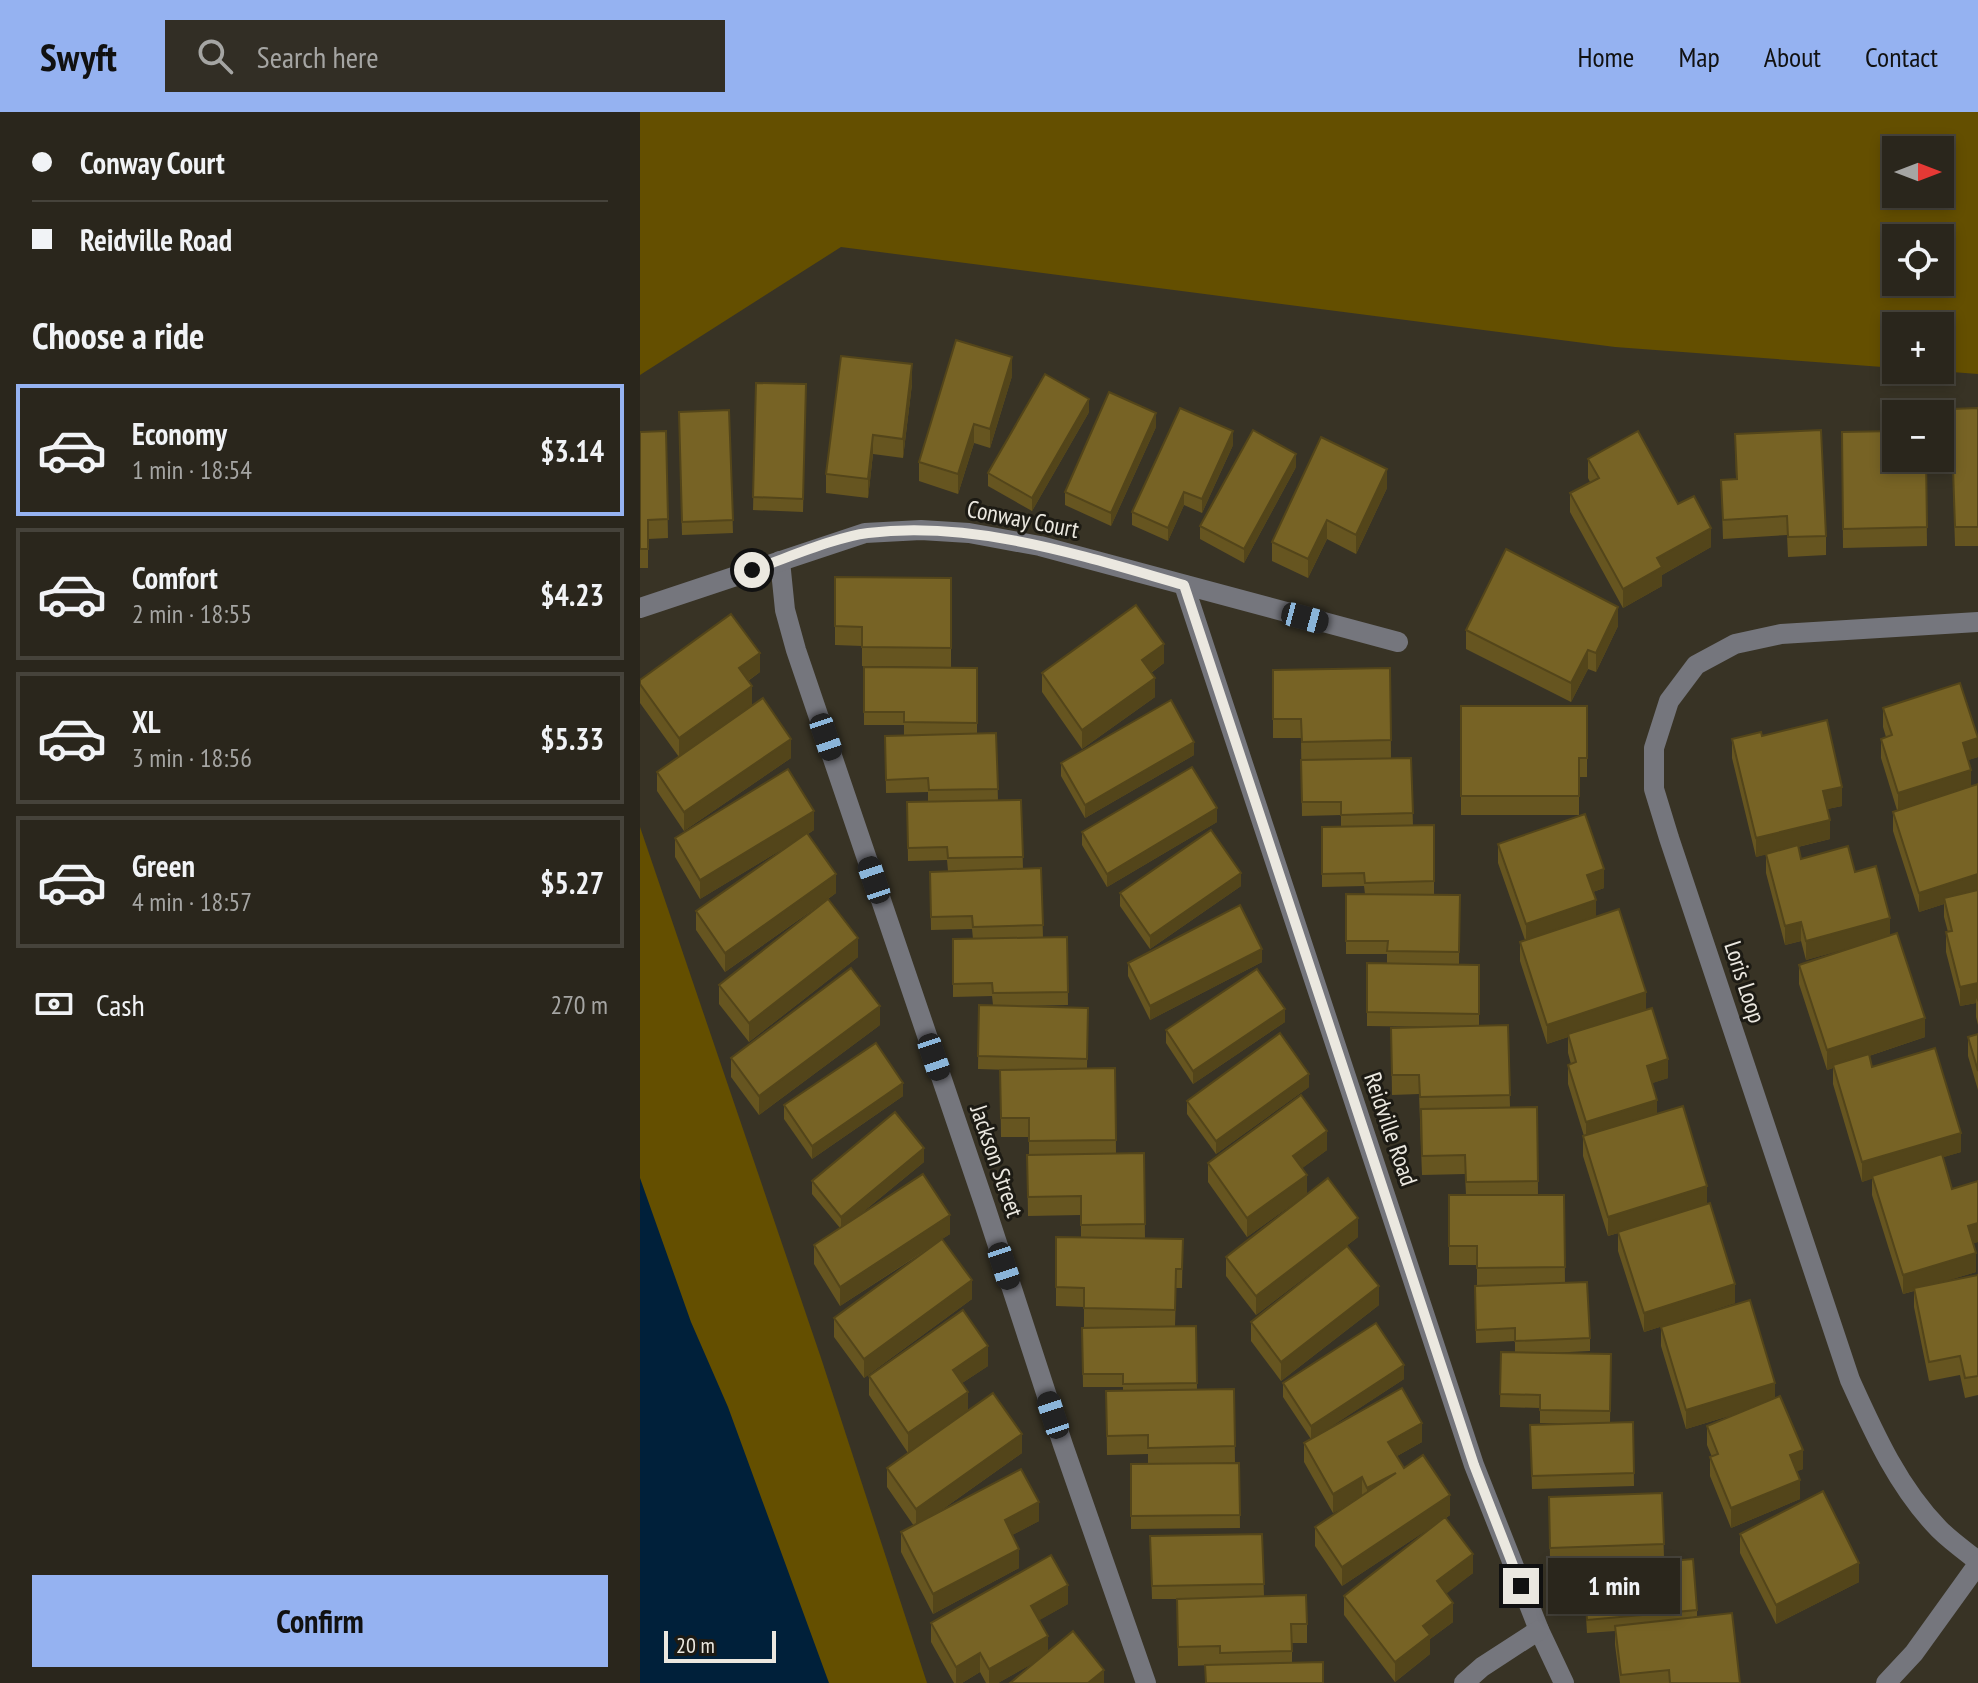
<!DOCTYPE html>
<html lang="en">
<head>
<meta charset="utf-8">
<style>
	body { margin:0; font-family:"PT Sans Narrow",sans-serif; background:#322e25; color:#f1f3f6; height:100vh; display:flex; flex-direction:column; font-size:30px; white-space:nowrap }
	* { box-sizing:border-box; margin:0 }
	p { font-size:26px; color:#a5a5a3 }
	.icon { flex:none; width:44px; height:44px; fill:none; stroke:currentColor; stroke-width:2; stroke-linecap:round; stroke-linejoin:round }
	.map { position:relative; flex:1; overflow:hidden }
	.details { display:flex; flex-direction:column; background:#2a261c; width:640px }
	.details>* { flex:none }
	.guide { display:grid; align-content:center; height:176px; padding:0 32px; background:#2a261c }
	.needle { width:52px; rotate:90deg }
	.controls { position:absolute; left:1242px; top:24px; display:grid; gap:16px }
	.controls a { display:grid; place-items:center; width:72px; height:72px; border-radius:0px; background:#2a261c; box-shadow:0 4px 12px #0003,0 0 0 2px #46433b; font-size:40px }
	.scale { position:absolute; left:24px; bottom:20px; width:112px; box-sizing:border-box; padding-left:8px; border:4px solid #ebe8e0; border-top:0; font-size:22px; line-height:28px; white-space:nowrap; color:#ebe8e0; -webkit-text-stroke:6px #1d1b14; paint-order:stroke }
	.end { position:absolute; width:36px; height:36px; margin:-18px; border:10px solid #ebe8e0; background:#111; box-shadow:0 0 0 4px #111 }
	.from { border-radius:50% }
	.bubble { position:absolute; height:56px; border-radius:0px; background:#2a261c; box-shadow:0 4px 12px #0003,0 0 0 2px #46433b; font-size:26px; font-weight:600; line-height:56px; text-align:center }
	.car { position:absolute; width:24px; height:48px; margin:-24px -12px; border-radius:10px; box-shadow:0 0 6px 2px #0007; background:linear-gradient(#222 24%,#8ab4d8 0 40%,#222 0 76%,#8ab4d8 0 86%,#222 0) }
	.guide b { display:flex; align-items:center; gap:28px; height:76px; font-size:30px }
	.guide b+b { border-top:2px solid #46433b }
	.guide i { width:20px; height:20px; background:#f1f3f6 }
	ul { padding:0; list-style:none }
	li { display:flex; align-items:center; gap:24px; height:132px; margin:0 16px 12px; padding:0 16px; border:4px solid #46433b; border-radius:0px }
	li div { flex:1 }
	li b { display:block; font-size:30px }
	li em { font-style:normal; font-weight:600 }
	li.active { border-color:#95b2f1 }
	li>.icon { width:72px; height:72px; stroke-width:1.5 }
	h2 { padding:0 32px; font-size:36px; line-height:96px }
	.pay { display:flex; align-items:center; gap:20px; height:88px; padding:0 32px; font-size:30px }
	.pay p { margin-inline-start:auto }
	.button { display:flex; gap:16px; margin-top:auto; padding:16px 32px }
	.button a { flex:1; height:92px; border-radius:0px; background:#95b2f1; color:#111; font-size:32px; font-weight:600; line-height:92px; text-align:center }
	header { display:flex; align-items:center; gap:48px; box-sizing:border-box; height:112px; padding:0 40px; background:#95b2f1; color:#111 }
	header strong { font-size:38px }
	nav { display:flex; gap:44px; margin-inline-start:auto; font-size:28px }
	.search { width:560px; height:72px; background:#322e25; display:flex; align-items:center; gap:20px; box-sizing:border-box; padding:0 28px; border-radius:0px; color:#a5a5a3; font-size:30px }
	main { display:flex; flex:1; min-height:0 }
	.map>svg:first-child { display:block }
	.green { fill:#644f00; fill-rule:evenodd }
	.water { fill:#00203a }
	.lines { fill:none; stroke-linecap:round; stroke-linejoin:round }
	.minor { stroke:#75767d; stroke-width:20 }
	.wall { fill:#665520 }
	.shaded-wall { fill:#53451a }
	.building { fill:#776325; stroke:#53451a; stroke-width:2 }
	.route { stroke:#ebe8e0; stroke-width:10 }
	.labels { text-anchor:middle; dominant-baseline:central; stroke-width:6; stroke-linejoin:round; paint-order:stroke }
	.street-label { font-size:24px; fill:#ebe8e0; stroke:#1d1b14 }
</style>
</head>
<body>
<header>
<strong>Swyft</strong>
<div class="search"><svg class="icon" aria-label="search" viewBox="0 0 24 24"><circle cx="10" cy="10" r="6"/><path d="M15 15l6 6"/></svg>Search here</div>
<nav><a>Home</a><a>Map</a><a>About</a><a>Contact</a></nav>
</header>
<main>
<section class="details">
<div class="guide">
<b><i class="from"></i>Conway Court</b>
<b><i></i>Reidville Road</b>
</div>
<h2>Choose a ride</h2>
<ul>
<li class="active"><svg class="icon" aria-label="car" viewBox="0 0 24 24"><path d="M5 17H2v-5l4-1 3-4h7l3 4 3 1v5h-3M9 17h6M6 11h13"/><circle cx="7" cy="17" r="2"/><circle cx="17" cy="17" r="2"/></svg><div><b>Economy</b><p>1 min · 18:54</p></div><em>$3.14</em></li>
<li><svg class="icon" aria-label="car" viewBox="0 0 24 24"><path d="M5 17H2v-5l4-1 3-4h7l3 4 3 1v5h-3M9 17h6M6 11h13"/><circle cx="7" cy="17" r="2"/><circle cx="17" cy="17" r="2"/></svg><div><b>Comfort</b><p>2 min · 18:55</p></div><em>$4.23</em></li>
<li><svg class="icon" aria-label="car" viewBox="0 0 24 24"><path d="M5 17H2v-5l4-1 3-4h7l3 4 3 1v5h-3M9 17h6M6 11h13"/><circle cx="7" cy="17" r="2"/><circle cx="17" cy="17" r="2"/></svg><div><b>XL</b><p>3 min · 18:56</p></div><em>$5.33</em></li>
<li><svg class="icon" aria-label="car" viewBox="0 0 24 24"><path d="M5 17H2v-5l4-1 3-4h7l3 4 3 1v5h-3M9 17h6M6 11h13"/><circle cx="7" cy="17" r="2"/><circle cx="17" cy="17" r="2"/></svg><div><b>Green</b><p>4 min · 18:57</p></div><em>$5.27</em></li>
</ul>
<div class="pay"><svg class="icon" aria-label="cash" viewBox="0 0 24 24"><path d="M3 7h18v10H3z"/><circle cx="12" cy="12" r="2"/></svg>Cash<p>270 m</p></div>
<div class="button"><a>Confirm</a></div>
</section>
<div class="map">
<svg width="1338" height="1571" viewBox="0 0 1338 1571">
	<rect width="100%" height="100%" fill="#383325"/>
	<!-- green -->
	<g class="green">
		<path d="M0,0H1338V262L1285,258H1300V214H1256V256L975,235L201,135L0,263ZM1300,38V82H1256V38ZM1300,126V170H1256V126Z"/>
		<polygon points="0,715 181,1246 287,1571 0,1571"/>
	</g>
	<!-- water -->
	<polygon class="water" points="0,1066 51,1210 88,1295 189,1571 0,1571"/>
	<g class="lines">
		<!-- minor -->
		<g class="minor">
			<polyline points="140,449 145,498 156,538 345,1094 423,1333 506,1571"/>
			<polyline points="544,473 834,1353 899,1518 924,1571"/>
			<polyline points="0,496 225,421 281,418 329,421 400,434 758,530"/>
			<path d="M1338,510L1141,522L1095,532L1056,553L1029,589L1014,636V677L1029,726L1210,1268C1234,1321 1258,1375 1299,1417C1311,1429 1325,1439 1338,1449"/>
			<polyline points="824,1571 842,1555 899,1518"/>
			<polyline points="1246,1571 1274,1541 1338,1452"/>
		</g>
	</g>
	<!-- wall -->
	<g class="wall">
		<polygon points="372,264 350,336 334,331 318,382 279,369 279,350"/>
		<polygon points="116,271 166,272 163,400 113,398"/>
		<polygon points="272,272 263,346 233,342 228,386 186,381 186,362"/>
		<polygon points="1338,296 1338,434 1315,434 1311,297"/>
		<polygon points="89,298 93,421 42,423 39,300"/>
		<polygon points="449,300 392,399 348,374 348,361"/>
		<polygon points="516,315 471,414 425,393 425,380"/>
		<polygon points="26,319 28,426 8,427 8,456 0,456 0,320"/>
		<polygon points="1202,320 1286,346 1287,434 1203,436"/>
		<polygon points="1095,322 1186,424 1186,443 1148,445 1147,423 1083,427 1081,368 1096,367"/>
		<polygon points="593,333 562,401 544,393 528,429 492,413 492,400"/>
		<polygon points="948,347 1038,392 1071,435 1022,463 1022,474 983,496 930,400 930,381 950,370 948,366"/>
		<polygon points="656,355 604,451 560,427 560,414"/>
		<polygon points="747,376 716,442 687,427 668,466 632,449 632,430"/>
		<polygon points="195,465 311,466 311,555 222,554 222,534 195,533"/>
		<polygon points="978,514 956,560 948,557 931,590 826,537 826,518"/>
		<polygon points="524,551 511,561 515,585 442,637 402,580 402,561"/>
		<polygon points="224,555 337,556 337,622 356,621 358,688 381,688 383,757 401,756 403,826 427,825 428,893 382,894 448,896 447,957 475,956 476,1041 504,1041 505,1127 543,1127 542,1176 536,1176 535,1215 556,1214 557,1278 594,1277 595,1351 599,1351 600,1416 491,1417 491,1352 508,1352 508,1342 467,1343 466,1279 483,1279 483,1275 443,1275 442,1216 471,1216 444,1215 444,1195 416,1194 416,1125 441,1125 441,1103 388,1104 387,1043 389,1043 389,1025 361,1025 360,958 371,958 338,957 339,893 353,893 352,884 313,885 313,827 333,827 332,817 291,818 290,760 308,759 307,748 268,749 267,690 288,690 288,680 246,681 245,624 264,623 264,613 224,613"/>
		<polygon points="750,556 751,647 771,646 773,714 794,713 794,782 777,783 820,783 819,852 839,853 839,914 868,913 870,996 897,995 898,1083 924,1083 925,1171 950,1226 950,1239 910,1241 971,1242 970,1311 993,1310 994,1374 892,1377 890,1313 937,1312 900,1311 900,1296 860,1295 861,1240 875,1240 875,1229 836,1231 835,1174 837,1174 837,1153 809,1153 809,1083 826,1083 825,1062 782,1063 779,982 752,983 751,916 805,915 727,914 727,851 747,851 747,842 706,842 706,782 725,782 724,774 682,775 682,715 701,715 701,703 662,704 661,626 633,626 633,558"/>
		<polygon points="120,560 108,569 112,593 78,617 151,646 44,719 17,679 17,660 39,645 0,591 0,568"/>
		<polygon points="821,594 947,594 947,665 939,665 939,703 821,703"/>
		<polygon points="1243,596 1338,645 1328,648 1331,674 1338,672 1338,913 1336,905 1336,891 1320,894 1306,840 1306,820 1308,820 1304,805 1304,792 1279,800 1253,719 1253,700 1257,698 1241,646 1241,627 1246,625 1243,615"/>
		<polygon points="1122,624 1202,694 1187,697 1190,727 1158,735 1161,747 1215,760 1250,824 1285,925 1229,944 1232,955 1321,1040 1303,1045 1312,1077 1338,1069 1338,1130 1333,1131 1336,1160 1302,1170 1338,1163 1338,1283 1325,1286 1320,1263 1289,1269 1274,1195 1274,1179 1263,1182 1232,1083 1232,1066 1222,1070 1193,972 1193,956 1187,958 1159,872 1159,853 1230,830 1166,848 1161,829 1145,833 1126,761 1126,742 1116,745 1092,646 1092,627"/>
		<polygon points="554,643 445,706 421,664 421,651"/>
		<polygon points="577,710 467,775 442,733 442,720"/>
		<polygon points="174,718 168,722 196,781 188,787 218,845 109,930 79,892 79,873 184,790 85,860 56,818 56,799 161,726 60,787 35,745 35,726"/>
		<polygon points="858,732 964,776 953,780 956,805 1006,898 1028,966 1012,971 1017,1002 1067,1092 1095,1191 1004,1220 978,1139 978,1121 968,1124 943,1044 943,1024 944,1024 928,972 928,953 931,952 928,941 928,925 907,932 880,849 880,830 885,828 858,751"/>
		<polygon points="601,774 510,837 480,794 480,781"/>
		<polygon points="622,850 510,908 488,864 488,851"/>
		<polygon points="645,910 553,972 526,931 526,918"/>
		<polygon points="240,913 119,1003 91,965 91,946"/>
		<polygon points="1338,922 1338,978 1328,944 1328,925"/>
		<polygon points="669,975 576,1042 547,1002 547,989"/>
		<polygon points="263,984 172,1047 144,1007 144,993"/>
		<polygon points="687,1038 662,1056 667,1082 607,1125 568,1070 568,1051"/>
		<polygon points="284,1050 218,1104 310,1122 302,1127 332,1187 224,1266 194,1225 194,1206 302,1128 200,1194 174,1152 174,1133 200,1116 172,1082 172,1069"/>
		<polygon points="718,1125 616,1203 586,1164 586,1145"/>
		<polygon points="739,1193 641,1269 611,1229 611,1210"/>
		<polygon points="1021,1215 1135,1286 1163,1357 1157,1359 1160,1387 1091,1416 1070,1364 1070,1345 1072,1345 1067,1333 1067,1314 1102,1300 1046,1317 1021,1234"/>
		<polygon points="348,1254 322,1271 328,1299 382,1341 296,1402 399,1409 372,1423 379,1456 293,1502 261,1440 261,1420 274,1414 247,1375 247,1356 304,1316 268,1341 229,1283 229,1264"/>
		<polygon points="764,1267 678,1323 782,1330 757,1344 764,1356 810,1403 806,1406 833,1461 806,1481 813,1510 790,1527 790,1542 755,1570 704,1503 704,1484 799,1410 702,1474 675,1434 675,1415 715,1389 693,1401 664,1350 664,1331 671,1327 643,1285 643,1271"/>
		<polygon points="1022,1381 1024,1446 910,1449 909,1385"/>
		<polygon points="622,1422 624,1484 667,1512 667,1531 652,1531 652,1551 538,1554 537,1487 512,1487 510,1424"/>
		<polygon points="1100,1422 1219,1470 1136,1512 1100,1441"/>
		<polygon points="943,1457 1057,1498 1057,1505 1100,1571 980,1571 975,1533 975,1519 947,1521"/>
		<polygon points="428,1492 399,1508 408,1540 464,1571 397,1549 358,1571 346,1571 340,1560 322,1571 314,1571 291,1530 291,1511"/>
	</g>
	<!-- shaded-wall -->
	<g class="shaded-wall">
		<polygon points="372,245 372,264 350,336 350,317"/>
		<polygon points="272,252 272,272 263,346 263,327"/>
		<polygon points="449,287 449,300 392,399 392,386"/>
		<polygon points="516,301 516,315 471,414 471,401"/>
		<polygon points="334,312 334,331 318,382 318,362"/>
		<polygon points="593,319 593,333 562,401 562,387"/>
		<polygon points="233,323 233,342 228,386 228,367"/>
		<polygon points="656,342 656,355 604,451 604,437"/>
		<polygon points="747,357 747,376 716,442 716,423"/>
		<polygon points="544,380 544,393 528,429 528,416"/>
		<polygon points="687,408 687,427 668,466 668,447"/>
		<polygon points="1071,416 1071,435 1022,463 1022,474 983,496 983,477 1017,446"/>
		<polygon points="978,495 978,514 956,560 956,541"/>
		<polygon points="524,532 524,551 502,567 502,548"/>
		<polygon points="948,538 948,557 931,590 931,571"/>
		<polygon points="120,541 120,560 99,575 99,556"/>
		<polygon points="515,566 515,585 442,637 442,618"/>
		<polygon points="112,574 112,593 39,645 39,626"/>
		<polygon points="1338,626 1338,645 1323,650 1323,631"/>
		<polygon points="151,627 151,646 44,719 44,700"/>
		<polygon points="554,630 554,643 445,706 445,693"/>
		<polygon points="1331,658 1331,677 1258,700 1258,681"/>
		<polygon points="1202,675 1202,694 1183,698 1183,679"/>
		<polygon points="577,696 577,710 467,775 467,762"/>
		<polygon points="174,699 174,718 60,787 60,768"/>
		<polygon points="1190,708 1190,727 1116,745 1116,726"/>
		<polygon points="964,757 964,776 947,782 947,763"/>
		<polygon points="601,761 601,774 510,837 510,824"/>
		<polygon points="196,762 196,781 85,860 85,841"/>
		<polygon points="1338,762 1338,781 1304,786 1304,792 1279,800 1279,781"/>
		<polygon points="956,788 956,807 886,831 886,812"/>
		<polygon points="1250,806 1250,825 1166,848 1166,829"/>
		<polygon points="1161,810 1161,829 1145,833 1145,814"/>
		<polygon points="218,826 218,845 109,930 109,911"/>
		<polygon points="622,837 622,850 510,908 510,894"/>
		<polygon points="1338,871 1338,890 1336,886 1336,891 1320,894 1320,875"/>
		<polygon points="1006,880 1006,899 928,922 928,925 907,932 907,913"/>
		<polygon points="240,894 240,913 119,1003 119,984"/>
		<polygon points="645,897 645,910 553,972 553,959"/>
		<polygon points="1285,906 1285,925 1187,958 1187,938"/>
		<polygon points="1028,947 1028,966 1007,973 1007,954"/>
		<polygon points="669,962 669,975 576,1042 576,1029"/>
		<polygon points="263,971 263,984 172,1047 172,1034"/>
		<polygon points="1017,988 1017,1007 946,1029 946,1010"/>
		<polygon points="687,1019 687,1038 653,1063 653,1044"/>
		<polygon points="1321,1021 1321,1040 1222,1070 1222,1050"/>
		<polygon points="284,1036 284,1050 201,1118 201,1105"/>
		<polygon points="667,1063 667,1082 607,1125 607,1106"/>
		<polygon points="1067,1074 1067,1094 968,1124 968,1105"/>
		<polygon points="310,1103 310,1122 200,1194 200,1175"/>
		<polygon points="718,1106 718,1125 616,1203 616,1184"/>
		<polygon points="1338,1111 1338,1130 1328,1133 1328,1114"/>
		<polygon points="1336,1141 1336,1160 1263,1182 1263,1163"/>
		<polygon points="332,1168 332,1187 224,1266 224,1247"/>
		<polygon points="1095,1172 1095,1191 1004,1220 1004,1201"/>
		<polygon points="739,1174 739,1193 641,1269 641,1250"/>
		<polygon points="348,1234 348,1254 313,1277 313,1258"/>
		<polygon points="764,1253 764,1267 671,1328 671,1314"/>
		<polygon points="1135,1271 1135,1290 1046,1317 1046,1298"/>
		<polygon points="328,1280 328,1299 268,1341 268,1321"/>
		<polygon points="782,1311 782,1330 748,1349 748,1330"/>
		<polygon points="382,1322 382,1341 276,1416 276,1397"/>
		<polygon points="1163,1338 1163,1357 1150,1362 1150,1343"/>
		<polygon points="756,1361 727,1395 727,1376"/>
		<polygon points="722,1365 722,1385 693,1401 693,1382"/>
		<polygon points="1160,1368 1160,1387 1091,1416 1091,1396"/>
		<polygon points="810,1383 810,1403 702,1474 702,1455"/>
		<polygon points="399,1390 399,1409 365,1427 365,1408"/>
		<polygon points="379,1437 379,1456 293,1502 293,1482"/>
		<polygon points="833,1442 833,1461 797,1489 797,1469"/>
		<polygon points="1219,1451 1219,1470 1136,1512 1136,1493"/>
		<polygon points="428,1473 428,1492 391,1513 391,1494"/>
		<polygon points="813,1491 813,1510 790,1527 790,1542 755,1570 755,1550 783,1514"/>
		<polygon points="408,1524 408,1543 358,1571 349,1571 349,1557"/>
		<polygon points="340,1541 340,1560 322,1571 316,1571 316,1555"/>
		<polygon points="464,1558 464,1571 448,1571"/>
	</g>
	<!-- building -->
	<g class="building">
		<polygon points="316,228 372,245 350,317 334,312 318,362 279,350"/>
		<polygon points="201,244 272,252 263,327 233,323 228,367 186,362"/>
		<polygon points="405,262 449,287 392,386 348,361"/>
		<polygon points="116,271 166,272 163,387 113,385"/>
		<polygon points="469,280 516,301 471,401 425,380"/>
		<polygon points="540,296 593,319 562,387 544,380 528,416 492,400"/>
		<polygon points="1338,296 1338,415 1315,415 1311,297"/>
		<polygon points="89,298 93,408 42,410 39,300"/>
		<polygon points="613,318 656,342 604,437 560,414"/>
		<polygon points="1181,318 1186,424 1148,425 1147,404 1083,408 1081,368 1097,367 1095,322"/>
		<polygon points="26,319 28,407 8,408 8,437 0,437 0,320"/>
		<polygon points="998,319 1038,392 1054,384 1071,416 1017,446 1022,455 983,477 930,381 959,366 948,347"/>
		<polygon points="1256,319 1256,346 1286,346 1287,415 1203,417 1202,320"/>
		<polygon points="681,325 747,357 716,423 687,408 668,447 632,430"/>
		<polygon points="866,437 978,495 956,541 948,538 931,571 826,518"/>
		<polygon points="195,465 311,466 311,536 222,535 222,515 195,514"/>
		<polygon points="496,493 524,532 502,548 515,566 442,618 402,561"/>
		<polygon points="91,502 120,541 99,556 112,574 39,626 0,572 0,568"/>
		<polygon points="224,555 337,556 337,611 264,610 264,600 224,600"/>
		<polygon points="750,556 751,628 662,630 661,607 633,607 633,558"/>
		<polygon points="1320,571 1338,626 1323,631 1331,658 1258,681 1241,627 1252,623 1243,596"/>
		<polygon points="123,586 151,627 44,700 17,660"/>
		<polygon points="531,588 554,630 445,693 421,651"/>
		<polygon points="821,594 947,594 947,646 939,646 939,684 821,684"/>
		<polygon points="1187,608 1202,675 1183,679 1190,708 1116,726 1092,627 1121,620 1122,624"/>
		<polygon points="356,621 358,677 289,678 288,666 246,668 245,624"/>
		<polygon points="771,646 773,701 701,703 701,690 662,690 661,648"/>
		<polygon points="552,655 577,696 467,762 442,720"/>
		<polygon points="148,657 174,699 60,768 35,726"/>
		<polygon points="1338,672 1338,762 1279,781 1253,700"/>
		<polygon points="381,688 383,745 308,746 307,735 268,736 267,690"/>
		<polygon points="945,702 964,757 947,763 956,788 886,812 858,732"/>
		<polygon points="794,713 794,769 725,771 724,761 682,762 682,715"/>
		<polygon points="571,718 601,761 510,824 480,781"/>
		<polygon points="167,721 196,762 85,841 56,799"/>
		<polygon points="1158,733 1161,747 1208,734 1215,760 1236,754 1250,806 1166,829 1161,810 1145,814 1126,742"/>
		<polygon points="401,756 403,813 333,815 332,804 291,805 290,760"/>
		<polygon points="1338,778 1338,871 1320,875 1306,820 1312,819 1304,786"/>
		<polygon points="706,782 820,783 819,840 747,839 748,829 706,829"/>
		<polygon points="188,787 218,826 109,911 79,873"/>
		<polygon points="600,793 622,837 510,894 488,851"/>
		<polygon points="979,797 1006,880 907,913 880,830"/>
		<polygon points="1257,821 1285,906 1187,938 1159,853"/>
		<polygon points="427,825 428,880 353,881 352,871 313,872 313,827"/>
		<polygon points="727,851 839,853 839,902 727,900"/>
		<polygon points="211,856 240,894 119,984 91,946"/>
		<polygon points="617,857 645,897 553,959 526,918"/>
		<polygon points="339,893 448,896 447,947 338,944"/>
		<polygon points="1012,896 1028,947 1007,954 1017,988 946,1010 928,953 936,950 928,922"/>
		<polygon points="868,913 870,983 780,985 779,963 752,963 751,916"/>
		<polygon points="640,921 669,962 576,1029 547,989"/>
		<polygon points="1338,922 1338,959 1328,925"/>
		<polygon points="236,931 263,971 172,1034 144,993"/>
		<polygon points="1295,936 1321,1021 1222,1050 1193,953 1229,942 1232,955"/>
		<polygon points="475,956 476,1028 389,1029 389,1006 361,1006 360,958"/>
		<polygon points="661,983 687,1019 653,1044 667,1063 607,1106 568,1051"/>
		<polygon points="1043,994 1067,1074 968,1105 943,1024"/>
		<polygon points="897,995 898,1069 826,1070 825,1043 782,1044 781,997"/>
		<polygon points="255,1000 284,1036 201,1105 172,1069"/>
		<polygon points="504,1041 505,1112 441,1113 441,1084 388,1085 387,1043"/>
		<polygon points="1302,1042 1312,1077 1338,1069 1338,1111 1328,1114 1336,1141 1263,1163 1232,1064"/>
		<polygon points="283,1062 310,1103 200,1175 174,1133"/>
		<polygon points="688,1066 718,1106 616,1184 586,1145"/>
		<polygon points="809,1083 924,1083 925,1155 837,1156 837,1134 809,1134"/>
		<polygon points="1070,1091 1095,1172 1004,1201 978,1120"/>
		<polygon points="416,1125 543,1127 542,1157 536,1157 535,1198 444,1196 444,1176 416,1175"/>
		<polygon points="302,1127 332,1168 224,1247 194,1206"/>
		<polygon points="707,1134 739,1174 641,1250 611,1210"/>
		<polygon points="1338,1163 1338,1264 1325,1266 1320,1244 1289,1250 1274,1176"/>
		<polygon points="947,1170 950,1226 875,1229 875,1216 836,1218 835,1174"/>
		<polygon points="1110,1188 1135,1271 1046,1298 1021,1215"/>
		<polygon points="323,1198 348,1234 313,1258 328,1280 268,1321 229,1264"/>
		<polygon points="736,1211 764,1253 671,1314 643,1271"/>
		<polygon points="556,1214 557,1271 483,1272 483,1262 443,1262 442,1216"/>
		<polygon points="861,1240 971,1242 970,1299 900,1298 900,1283 860,1282"/>
		<polygon points="762,1276 782,1311 748,1330 764,1356 783,1343 810,1383 702,1455 675,1415 756,1361 727,1376 722,1365 693,1382 664,1331"/>
		<polygon points="594,1277 595,1334 508,1336 508,1323 467,1324 466,1279"/>
		<polygon points="353,1281 382,1322 276,1397 247,1356"/>
		<polygon points="1140,1284 1163,1338 1150,1343 1160,1368 1091,1396 1070,1345 1078,1342 1067,1314"/>
		<polygon points="993,1310 994,1361 892,1364 890,1313"/>
		<polygon points="599,1351 600,1403 491,1404 491,1352"/>
		<polygon points="381,1357 399,1390 365,1408 379,1437 293,1482 261,1420"/>
		<polygon points="1183,1379 1219,1451 1136,1493 1100,1422"/>
		<polygon points="1022,1381 1024,1432 910,1436 909,1385"/>
		<polygon points="805,1405 833,1442 797,1469 813,1491 783,1514 790,1523 755,1550 704,1484"/>
		<polygon points="622,1422 624,1472 512,1474 510,1424"/>
		<polygon points="411,1443 428,1473 391,1494 408,1524 349,1557 340,1541 316,1555 291,1511"/>
		<polygon points="1053,1447 1057,1498 947,1508 943,1457"/>
		<polygon points="666,1483 667,1512 651,1512 652,1539 580,1541 580,1534 538,1535 537,1487"/>
		<polygon points="1092,1501 1100,1571 1030,1571 1029,1558 981,1563 975,1514"/>
		<polygon points="433,1519 464,1558 448,1571 370,1571"/>
		<polygon points="683,1550 683,1571 566,1571 565,1553"/>
	</g>
	<g class="lines">
		<!-- route -->
		<path class="route" d="M112,458C145,447 195,425 228,421C335,408 443,444 544,473L834,1353L881,1474"/>
	</g>
	<g class="labels">
		<!-- street labels -->
		<g class="street-label">
			<text transform="translate(383 407) rotate(11)">Conway Court</text>
			<text transform="translate(1105 870) rotate(72)">Loris Loop</text>
			<text transform="translate(751 1017) rotate(71)">Reidville Road</text>
			<text transform="translate(357 1049) rotate(71)">Jackson Street</text>
		</g>
	</g>
</svg>
<div class="controls">
<a><svg class="needle" viewBox="-14 -14 28 28"><path d="M0-13l5 13h-10z" fill="#e53935"/><path d="M0 13l5-13h-10z" fill="#a5a5a3"/></svg></a>
<a><svg class="icon" aria-label="locate" viewBox="0 0 24 24"><circle cx="12" cy="12" r="6"/><path d="M12 2v4M12 18v4M2 12h4M18 12h4"/></svg></a>
<a>+</a>
<a>−</a>
</div>
<div class="scale">20 m</div>
<i class="end from" style="left:112px;top:458px"></i>
<i class="end" style="left:881px;top:1474px"></i>
<div class="bubble" style="left:908px;top:1446px;width:132px">1 min</div>
<i class="car" style="left:665px;top:506px;rotate:105deg"></i>
<i class="car" style="left:186px;top:625px;rotate:161deg"></i>
<i class="car" style="left:234px;top:768px;rotate:341deg"></i>
<i class="car" style="left:294px;top:945px;rotate:161deg"></i>
<i class="car" style="left:364px;top:1154px;rotate:162deg"></i>
<i class="car" style="left:413px;top:1303px;rotate:342deg"></i>
</div>
</main>
</body>
</html>
